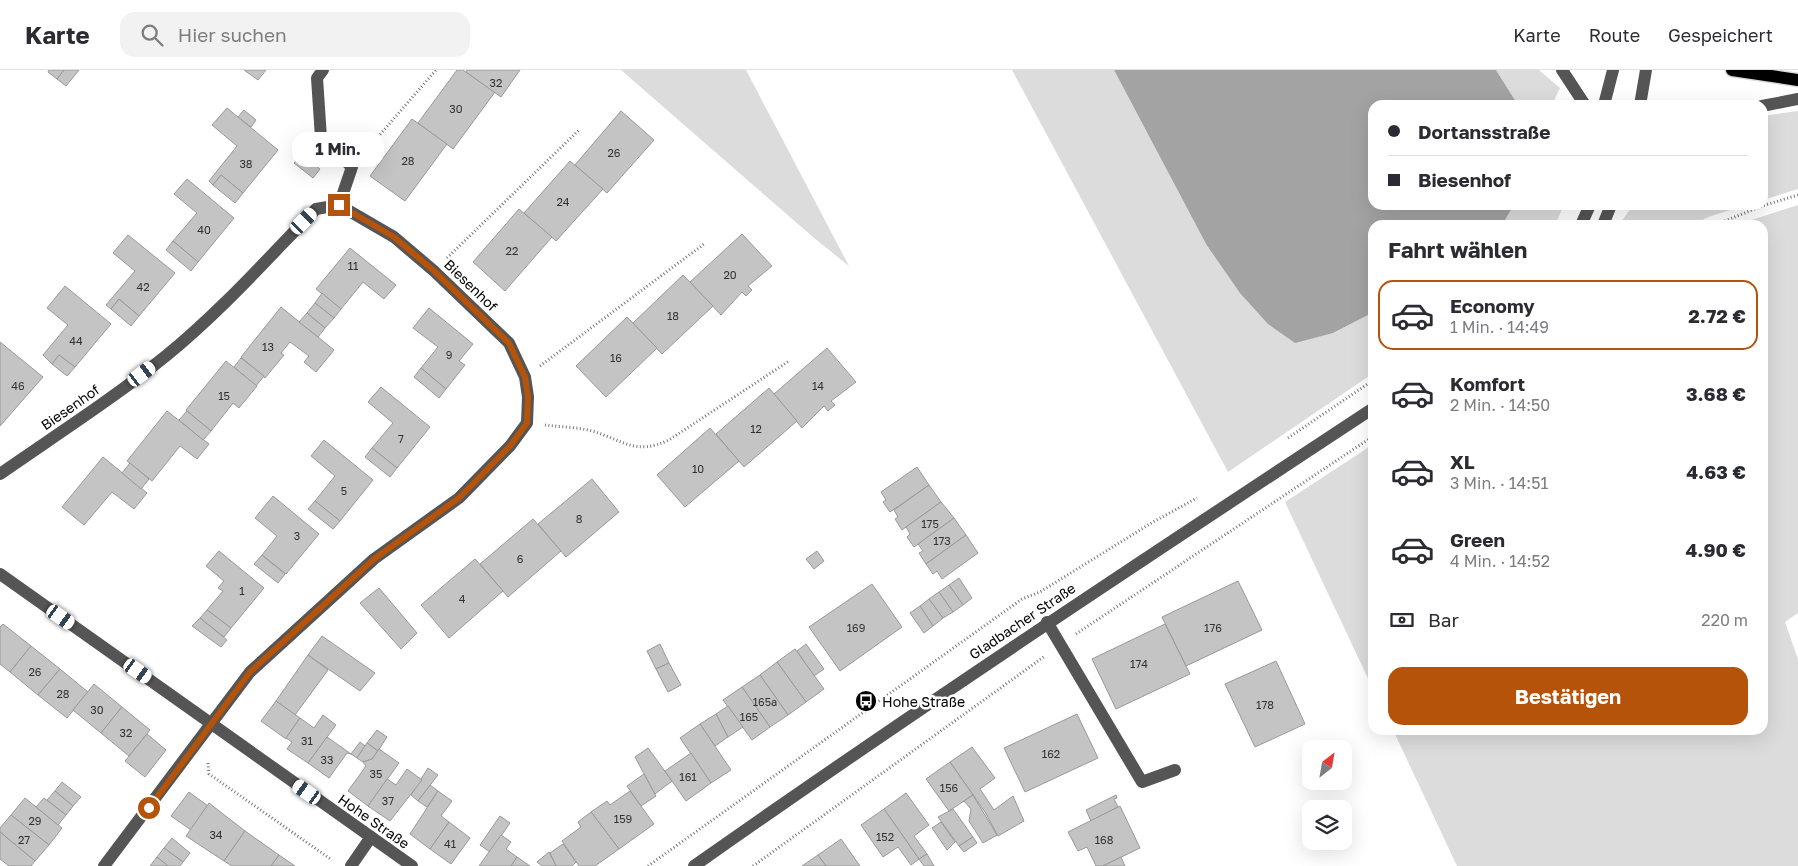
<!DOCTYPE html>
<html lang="de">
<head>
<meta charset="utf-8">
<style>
	body { margin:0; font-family:"Golos Text",sans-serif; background:#f2f2f3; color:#2b2b33; height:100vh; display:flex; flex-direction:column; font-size:19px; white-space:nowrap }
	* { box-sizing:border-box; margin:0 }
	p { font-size:16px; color:#7c7c81 }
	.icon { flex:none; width:28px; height:28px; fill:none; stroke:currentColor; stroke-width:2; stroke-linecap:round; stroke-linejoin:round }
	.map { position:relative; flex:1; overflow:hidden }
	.panel { position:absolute; left:1368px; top:150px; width:400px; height:515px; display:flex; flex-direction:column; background:#fff; border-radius:15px; box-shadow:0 5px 20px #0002 }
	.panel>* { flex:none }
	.guide { position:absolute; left:1368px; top:30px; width:400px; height:110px; border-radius:15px; box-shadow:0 5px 20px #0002; display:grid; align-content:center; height:110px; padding:0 20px; background:#fff }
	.needle { width:32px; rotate:31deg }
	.fabs { position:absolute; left:1302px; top:670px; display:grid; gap:10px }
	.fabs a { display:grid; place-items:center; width:50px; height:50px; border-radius:10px; background:#fff; box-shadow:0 5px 20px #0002; font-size:25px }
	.end { position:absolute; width:22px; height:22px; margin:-11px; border:6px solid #b45309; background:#fff; box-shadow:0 0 0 2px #fff }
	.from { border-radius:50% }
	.bubble { position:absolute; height:35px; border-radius:15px; background:#fff; box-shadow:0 5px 20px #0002; font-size:16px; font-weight:700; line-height:35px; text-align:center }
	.car { position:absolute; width:15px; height:30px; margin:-15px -8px; border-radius:6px; box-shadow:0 0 4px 1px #0007; background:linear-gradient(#fff 24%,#345 0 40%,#fff 0 76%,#345 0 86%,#fff 0) }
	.guide b { display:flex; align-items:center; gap:18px; height:48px; font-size:19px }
	.guide b+b { border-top:1px solid #e1e1e2 }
	.guide i { width:12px; height:12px; background:#2b2b33 }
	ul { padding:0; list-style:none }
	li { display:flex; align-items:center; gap:15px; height:70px; margin:0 10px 8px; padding:0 10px; border:2px solid transparent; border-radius:15px }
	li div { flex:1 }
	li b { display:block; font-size:19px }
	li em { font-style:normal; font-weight:700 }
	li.selected { border-color:#b45309 }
	li>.icon { width:45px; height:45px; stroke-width:1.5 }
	h2 { padding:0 20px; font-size:22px; line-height:60px }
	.pay { display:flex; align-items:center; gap:12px; height:55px; padding:0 20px; font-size:19px }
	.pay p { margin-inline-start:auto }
	.primary-button { display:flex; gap:10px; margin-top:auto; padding:10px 20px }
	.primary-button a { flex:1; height:58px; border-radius:15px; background:#b45309; color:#fff; font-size:20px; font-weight:700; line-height:58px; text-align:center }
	header { display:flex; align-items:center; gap:30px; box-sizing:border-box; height:70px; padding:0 25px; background:#fff; border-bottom:1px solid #e1e1e2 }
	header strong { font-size:24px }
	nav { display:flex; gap:28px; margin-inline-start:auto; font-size:18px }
	.search { width:350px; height:45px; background:#f2f2f3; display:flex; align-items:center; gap:12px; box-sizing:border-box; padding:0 18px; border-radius:15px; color:#7c7c81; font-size:19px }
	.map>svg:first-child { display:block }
	.green { fill:#dcdcdc }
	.water { fill:#a3a3a3 }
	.building { fill:#c4c4c4; stroke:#999 }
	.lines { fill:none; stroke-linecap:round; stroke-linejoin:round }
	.major-casing { stroke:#dbdbdb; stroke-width:15 }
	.path { stroke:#777; stroke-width:3; stroke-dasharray:1 2.5; stroke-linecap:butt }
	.minor { stroke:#555; stroke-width:12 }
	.major { stroke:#000; stroke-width:12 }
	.route { stroke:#b45309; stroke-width:6 }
	.labels { text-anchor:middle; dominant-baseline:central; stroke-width:5; stroke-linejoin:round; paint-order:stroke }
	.number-label { font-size:11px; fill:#313131 }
	.street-label { font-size:14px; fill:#000; stroke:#fff }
	.poi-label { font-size:14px; fill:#000; stroke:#fff; text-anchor:start }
</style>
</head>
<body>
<header>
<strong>Karte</strong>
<div class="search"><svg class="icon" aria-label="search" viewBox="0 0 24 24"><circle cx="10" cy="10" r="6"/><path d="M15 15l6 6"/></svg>Hier suchen</div>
<nav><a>Karte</a><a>Route</a><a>Gespeichert</a></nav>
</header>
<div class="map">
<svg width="1798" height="796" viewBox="0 0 1798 796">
	<rect width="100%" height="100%" fill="#fff"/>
	<!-- green -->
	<g class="green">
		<polygon points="621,0 746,0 849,196 814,168"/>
		<polygon points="1012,0 1114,0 1206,174 1333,263 1372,243 1372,304 1228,402"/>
		<polygon points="1496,0 1539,0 1560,18 1552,35 1518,35"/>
		<polygon points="1798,41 1798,119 1763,130 1763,46"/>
		<polygon points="1514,135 1564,135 1555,155 1502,155"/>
		<polygon points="1633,135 1747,135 1711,146 1691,155 1619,155"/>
		<polygon points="1798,135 1798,543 1785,552 1798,589 1798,796 1457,796 1393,660 1762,660 1762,155 1736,155"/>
		<polygon points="1372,375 1372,617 1285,432"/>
	</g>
	<!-- water -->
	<polygon class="water" points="1114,0 1496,0 1518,35 1372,35 1372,135 1514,135 1502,155 1372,155 1372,243 1333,263 1295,273 1268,254 1240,223 1206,174"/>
	<!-- building -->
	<g class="building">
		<polygon points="49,0 64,0 57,9 48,2"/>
		<polygon points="64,0 79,0 66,16 57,9"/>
		<polygon points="244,0 266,0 258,10"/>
		<polygon points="457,0 463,0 495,22 453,79 418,53"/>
		<polygon points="467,0 520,0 501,27 466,2"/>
		<polygon points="227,38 278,80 243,123 221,105 213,115 209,111 237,76 212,55"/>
		<polygon points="244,40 256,50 251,57 238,47"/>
		<polygon points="621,41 654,70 607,123 575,95"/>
		<polygon points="412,49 447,74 405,131 370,106"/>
		<polygon points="302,84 320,99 313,108 294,93"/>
		<polygon points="570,91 603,119 556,171 524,143"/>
		<polygon points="221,105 243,123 235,133 213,115"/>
		<polygon points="187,109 234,148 198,192 173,171 197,143 174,124"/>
		<polygon points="519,139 552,167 505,221 473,192"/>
		<polygon points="742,164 772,196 748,216 752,220 746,226 742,222 721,245 690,212"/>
		<polygon points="128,165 175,203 139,246 119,229 111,239 106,235 135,201 113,183"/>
		<polygon points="173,171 198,192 191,201 166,180"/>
		<polygon points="350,178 396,215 384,229 363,212 341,239 316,219"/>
		<polygon points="683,205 713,236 662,284 633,253"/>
		<polygon points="65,216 111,254 75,297 59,285 52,294 43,285 68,255 47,238"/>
		<polygon points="322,223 341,239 334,248 315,233"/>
		<polygon points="119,229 139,246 131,256 111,239"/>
		<polygon points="315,233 334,248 325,258 307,243"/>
		<polygon points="281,237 334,280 316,302 304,292 309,286 290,272 281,283 284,285 265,308 241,287"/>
		<polygon points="429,238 473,274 459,291 465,295 446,319 421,298 438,277 413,258"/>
		<polygon points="307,243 325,258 318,267 299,252"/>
		<polygon points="627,247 657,278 606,327 576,296"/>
		<polygon points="0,272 43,307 0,356"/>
		<polygon points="827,278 856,312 831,331 835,335 828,341 824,336 802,358 774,324"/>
		<polygon points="59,285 75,297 67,306 52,294"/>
		<polygon points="241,288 264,306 256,316 234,297"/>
		<polygon points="226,291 257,316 239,338 233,333 211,361 186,340"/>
		<polygon points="421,298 446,319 439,328 414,307"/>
		<polygon points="381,317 430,357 397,398 372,378 393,353 368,332"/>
		<polygon points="769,318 797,351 744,397 716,364"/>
		<polygon points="167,341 209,374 197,389 180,376 152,411 127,391"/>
		<polygon points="187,341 211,361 203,370 179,350"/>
		<polygon points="710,358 739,391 685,437 657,405"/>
		<polygon points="324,370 373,410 340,451 315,431 335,406 311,386"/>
		<polygon points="372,378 397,398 390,407 365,387"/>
		<polygon points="103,387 147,423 134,439 112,422 84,455 62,437"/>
		<polygon points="130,393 149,409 141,419 122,403"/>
		<polygon points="917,397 929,415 890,442 883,432 886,430 881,422"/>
		<polygon points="592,409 619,442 566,487 538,454"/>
		<polygon points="929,415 941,432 902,460 895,449 898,447 894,440"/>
		<polygon points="273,426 319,464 286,504 262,485 277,466 255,448"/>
		<polygon points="315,431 340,451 333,459 308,439"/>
		<polygon points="941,432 954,448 914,477 907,467 910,464 906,457"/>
		<polygon points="954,448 966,465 926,494 919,483 923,481 918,474"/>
		<polygon points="533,449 561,481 508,527 480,494"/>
		<polygon points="966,465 978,483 942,509 937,501 933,504 926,494"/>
		<polygon points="219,481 264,518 231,558 207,540 223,521 218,518 224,511 206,496"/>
		<polygon points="817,481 824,491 814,499 806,489"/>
		<polygon points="262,485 285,504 278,513 254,494"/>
		<polygon points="475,489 503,521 449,568 421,535"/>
		<polygon points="959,508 972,528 963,535 949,515"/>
		<polygon points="1238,511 1262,560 1186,596 1162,547"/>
		<polygon points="872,514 902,557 840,601 809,557"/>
		<polygon points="949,515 963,535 953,542 939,522"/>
		<polygon points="379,518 417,563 401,579 360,533"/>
		<polygon points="939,522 953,542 943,548 929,529"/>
		<polygon points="929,529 943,548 933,556 920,536"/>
		<polygon points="920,536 933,556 924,563 910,543"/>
		<polygon points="207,540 231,558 224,567 200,548"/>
		<polygon points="200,548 227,570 221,577 192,556"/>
		<polygon points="3,554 31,576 10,602 0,594 0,557"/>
		<polygon points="1165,554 1190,604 1116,639 1092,589"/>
		<polygon points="322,566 375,603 360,621 308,585"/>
		<polygon points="660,574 669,593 656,599 647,581"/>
		<polygon points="806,574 824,599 814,606 797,581"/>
		<polygon points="31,576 60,599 38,625 10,602"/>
		<polygon points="795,579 824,619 806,632 777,592"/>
		<polygon points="308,585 328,600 295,645 276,631"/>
		<polygon points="1276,591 1305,654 1255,677 1225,614"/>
		<polygon points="777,592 806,632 788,645 760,605"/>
		<polygon points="669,593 681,615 668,622 656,599"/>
		<polygon points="60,599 88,622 67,648 38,625"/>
		<polygon points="760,605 788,645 770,657 742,617"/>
		<polygon points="94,614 122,637 101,663 73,640"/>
		<polygon points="742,617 770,657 752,670 723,630"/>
		<polygon points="276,631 300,648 286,669 261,651"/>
		<polygon points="728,636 743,657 728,667 716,644"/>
		<polygon points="122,637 150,660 129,686 101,663"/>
		<polygon points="716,644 728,667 715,676 700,654"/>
		<polygon points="1077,644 1098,688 1025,722 1004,678"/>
		<polygon points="323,645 336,655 308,693 287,679 292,672 286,668 300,648 314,658"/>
		<polygon points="700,654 731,700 711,713 680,668"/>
		<polygon points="377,660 387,667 378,681 367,673"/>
		<polygon points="147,664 166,680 145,707 125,691"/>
		<polygon points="327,667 351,684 347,683 329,708 308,693"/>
		<polygon points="360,672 365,676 357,688 351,684"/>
		<polygon points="367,673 378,681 372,689 363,692 357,688"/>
		<polygon points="972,677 995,708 980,719 994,740 1013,726 1024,751 998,766 985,742 950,692"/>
		<polygon points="648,678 672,711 655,724 635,687"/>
		<polygon points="379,679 399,693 368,736 348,721 366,696 363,692 372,689"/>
		<polygon points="691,683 711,713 686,731 665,701"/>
		<polygon points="950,692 973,725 949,741 926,709"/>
		<polygon points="428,698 438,705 418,731 411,725"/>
		<polygon points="407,699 422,710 390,751 368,736 387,709 396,715"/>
		<polygon points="644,704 656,726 641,736 627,716"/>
		<polygon points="62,712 81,727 73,736 55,721"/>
		<polygon points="430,715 438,721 427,737 418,731"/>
		<polygon points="55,721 73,736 66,745 47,730"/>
		<polygon points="438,721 452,731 441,746 449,752 430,779 410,764"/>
		<polygon points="630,721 654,754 619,779 591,742 607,731 610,735"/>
		<polygon points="189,722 208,736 191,760 171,746"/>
		<polygon points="906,723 929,755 914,766 927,784 919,789 884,739"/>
		<polygon points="973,725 997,765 983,773 969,751 971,739 964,731"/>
		<polygon points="1116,725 1117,728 1114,729 1118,737 1091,751 1086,740"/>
		<polygon points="25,728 62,758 49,775 11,745"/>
		<polygon points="44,728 66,745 58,755 36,737"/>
		<polygon points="209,733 245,761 224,791 186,766"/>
		<polygon points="1120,736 1140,778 1103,796 1096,796 1087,777 1078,781 1068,762"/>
		<polygon points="884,739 919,789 911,795 898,777 883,787 861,755"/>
		<polygon points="953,739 973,767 959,776 938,747"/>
		<polygon points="591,742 619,779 595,796 579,796 562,771 581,757 578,752"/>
		<polygon points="11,745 49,775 35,791 0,762 0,758"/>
		<polygon points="500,746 510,753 490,782 480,775"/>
		<polygon points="449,752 470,768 451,794 430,779"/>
		<polygon points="941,752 955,772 947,780 932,758"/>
		<polygon points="245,761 279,785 271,796 232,796 224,791"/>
		<polygon points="0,762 35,791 31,796 9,796 0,789"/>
		<polygon points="501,765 511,772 506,779 517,787 511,796 479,796"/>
		<polygon points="973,767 977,773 964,782 959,776"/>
		<polygon points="172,768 190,783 183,792 164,778"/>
		<polygon points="841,769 860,796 826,796 818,785"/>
		<polygon points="563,774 576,792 572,796 556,796 550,783"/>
		<polygon points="164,778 183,792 180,796 168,796 157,787"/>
		<polygon points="549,782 556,796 542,796 537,792"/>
		<polygon points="927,784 934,796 924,796 919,789"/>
		<polygon points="279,785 295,796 271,796"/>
		<polygon points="818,785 826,796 802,796"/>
		<polygon points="157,787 168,796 150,796"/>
		<polygon points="517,787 530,796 511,796"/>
		<polygon points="1121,787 1125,796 1103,796"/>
	</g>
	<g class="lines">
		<!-- major casing -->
		<g class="major-casing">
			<polyline id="major" points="1732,0 1798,10"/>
		</g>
		<!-- path -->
		<g class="path">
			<polyline points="364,83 436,0"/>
			<polyline points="1715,155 1762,136 1798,125"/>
			<polyline points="447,188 579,60"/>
			<polyline points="540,296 704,174"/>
			<path d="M545,355C560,357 577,357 592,361C623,370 635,386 669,370L789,291"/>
			<polyline points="1288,368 1372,311"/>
			<polyline points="1076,564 1372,367"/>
			<polyline points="208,693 209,704 332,790"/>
			<polyline points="648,796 1022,529 1040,522 1153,452 1197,428"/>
			<polyline points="753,796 1045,586"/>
		</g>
		<!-- minor -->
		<g class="minor">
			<polyline points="323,0 317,8 321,68 352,97 339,135"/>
			<polyline points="1562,0 1585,35"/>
			<polyline points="1604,35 1613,0"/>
			<polyline points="1640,35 1646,0"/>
			<polyline points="1762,36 1798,29"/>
			<polyline points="1581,155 1590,135"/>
			<polyline points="1603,155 1611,135"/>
			<path d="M0,404C56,365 114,328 167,285C221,241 268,188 316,139L339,135L394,167L434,201L509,273L525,307L528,327L527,353L510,376L459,428L374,489L250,602L104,796"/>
			<polyline points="0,504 412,796"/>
			<polyline points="1047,552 1142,712 1175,700"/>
			<polyline points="351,796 371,767"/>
			<path d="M694,796C917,639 1144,489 1372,339"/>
		</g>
		<!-- major -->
		<use href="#major" class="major"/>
	</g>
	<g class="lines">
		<!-- route -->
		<polyline class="route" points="149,738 250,602 374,489 459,428 510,376 527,353 528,327 525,307 509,273 434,201 394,167 339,135"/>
	</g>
	<!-- icons -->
	<defs>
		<g id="bus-disc" transform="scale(1.125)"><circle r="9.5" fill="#000" stroke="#fff"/><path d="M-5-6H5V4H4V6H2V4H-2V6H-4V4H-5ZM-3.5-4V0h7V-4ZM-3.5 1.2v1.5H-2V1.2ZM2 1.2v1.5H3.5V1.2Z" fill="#fff"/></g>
	</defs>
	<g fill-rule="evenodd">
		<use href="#bus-disc" x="866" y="631"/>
	</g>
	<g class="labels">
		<!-- number labels -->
		<g class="number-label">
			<text x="496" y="12">32</text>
			<text x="456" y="38">30</text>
			<text x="614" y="82">26</text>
			<text x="408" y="90">28</text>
			<text x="246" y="93">38</text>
			<text x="563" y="131">24</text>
			<text x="204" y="159">40</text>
			<text x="512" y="180">22</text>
			<text x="353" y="195">11</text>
			<text x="730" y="204">20</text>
			<text x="143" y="216">42</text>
			<text x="673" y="245">18</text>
			<text x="76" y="270">44</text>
			<text x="268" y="276">13</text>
			<text x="449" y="284">9</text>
			<text x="616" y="287">16</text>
			<text x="18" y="315">46</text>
			<text x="818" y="315">14</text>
			<text x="224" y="325">15</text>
			<text x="756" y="358">12</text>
			<text x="401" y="368">7</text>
			<text x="698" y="398">10</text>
			<text x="344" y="420">5</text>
			<text x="579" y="448">8</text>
			<text x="930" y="453">175</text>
			<text x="297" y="465">3</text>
			<text x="942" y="470">173</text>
			<text x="520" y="488">6</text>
			<text x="242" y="520">1</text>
			<text x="462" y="528">4</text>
			<text x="856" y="557">169</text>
			<text x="1213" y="557">176</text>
			<text x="1139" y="593">174</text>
			<text x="35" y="601">26</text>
			<text x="63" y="623">28</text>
			<text x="765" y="631">165a</text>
			<text x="1265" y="634">178</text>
			<text x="97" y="639">30</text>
			<text x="749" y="646">165</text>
			<text x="126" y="662">32</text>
			<text x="307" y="670">31</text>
			<text x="1051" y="683">162</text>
			<text x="327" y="689">33</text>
			<text x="376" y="703">35</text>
			<text x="688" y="706">161</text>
			<text x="949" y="717">156</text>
			<text x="388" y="730">37</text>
			<text x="623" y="748">159</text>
			<text x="35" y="750">29</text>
			<text x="216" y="764">34</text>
			<text x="885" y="766">152</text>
			<text x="24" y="769">27</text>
			<text x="1104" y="769">168</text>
			<text x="450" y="773">41</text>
		</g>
		<!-- street labels -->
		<g class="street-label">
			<text transform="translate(471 215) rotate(44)">Biesenhof</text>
			<text transform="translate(70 337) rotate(-35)">Biesenhof</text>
			<text transform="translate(1022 551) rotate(-34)">Gladbacher Straße</text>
			<text transform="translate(374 751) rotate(35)">Hohe Straße</text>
		</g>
		<!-- poi labels -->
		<g class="poi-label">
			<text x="882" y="631">Hohe Straße</text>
		</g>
	</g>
</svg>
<div class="fabs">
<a><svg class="needle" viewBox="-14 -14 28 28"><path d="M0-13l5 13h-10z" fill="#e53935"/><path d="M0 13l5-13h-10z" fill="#7c7c81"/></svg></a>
<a><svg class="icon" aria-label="layers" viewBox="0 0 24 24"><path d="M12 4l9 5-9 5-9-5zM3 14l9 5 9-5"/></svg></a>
</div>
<i class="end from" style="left:149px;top:738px"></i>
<i class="end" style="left:339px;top:135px"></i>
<div class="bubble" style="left:292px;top:62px;width:92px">1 Min.</div>
<i class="car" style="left:304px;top:151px;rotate:44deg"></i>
<i class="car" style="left:142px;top:304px;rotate:53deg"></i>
<i class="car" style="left:61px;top:547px;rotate:125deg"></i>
<i class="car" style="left:138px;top:601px;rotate:125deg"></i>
<i class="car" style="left:307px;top:722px;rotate:305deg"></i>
<div class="guide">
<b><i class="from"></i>Dortansstraße</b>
<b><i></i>Biesenhof</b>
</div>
<section class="panel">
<h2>Fahrt wählen</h2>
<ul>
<li class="selected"><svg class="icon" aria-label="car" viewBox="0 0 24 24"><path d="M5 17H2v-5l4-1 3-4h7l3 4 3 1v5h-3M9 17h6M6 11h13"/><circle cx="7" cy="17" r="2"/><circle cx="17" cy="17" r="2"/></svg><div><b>Economy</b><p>1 Min. · 14:49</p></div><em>2.72 €</em></li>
<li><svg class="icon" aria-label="car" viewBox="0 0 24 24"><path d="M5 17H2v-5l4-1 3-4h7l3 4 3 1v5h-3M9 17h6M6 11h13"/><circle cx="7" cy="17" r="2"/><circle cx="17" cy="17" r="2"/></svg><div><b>Komfort</b><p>2 Min. · 14:50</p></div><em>3.68 €</em></li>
<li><svg class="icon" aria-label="car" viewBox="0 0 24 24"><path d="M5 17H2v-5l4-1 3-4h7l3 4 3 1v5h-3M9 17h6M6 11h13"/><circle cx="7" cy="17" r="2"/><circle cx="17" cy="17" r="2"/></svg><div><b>XL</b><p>3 Min. · 14:51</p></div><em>4.63 €</em></li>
<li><svg class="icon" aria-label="car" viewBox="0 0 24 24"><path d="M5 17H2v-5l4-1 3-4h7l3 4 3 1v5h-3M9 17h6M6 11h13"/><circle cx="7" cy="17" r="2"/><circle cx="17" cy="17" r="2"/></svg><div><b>Green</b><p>4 Min. · 14:52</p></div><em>4.90 €</em></li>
</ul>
<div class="pay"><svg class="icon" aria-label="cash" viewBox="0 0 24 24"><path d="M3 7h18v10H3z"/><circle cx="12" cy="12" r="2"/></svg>Bar<p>220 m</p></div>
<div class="primary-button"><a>Bestätigen</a></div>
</section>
</div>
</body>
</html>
